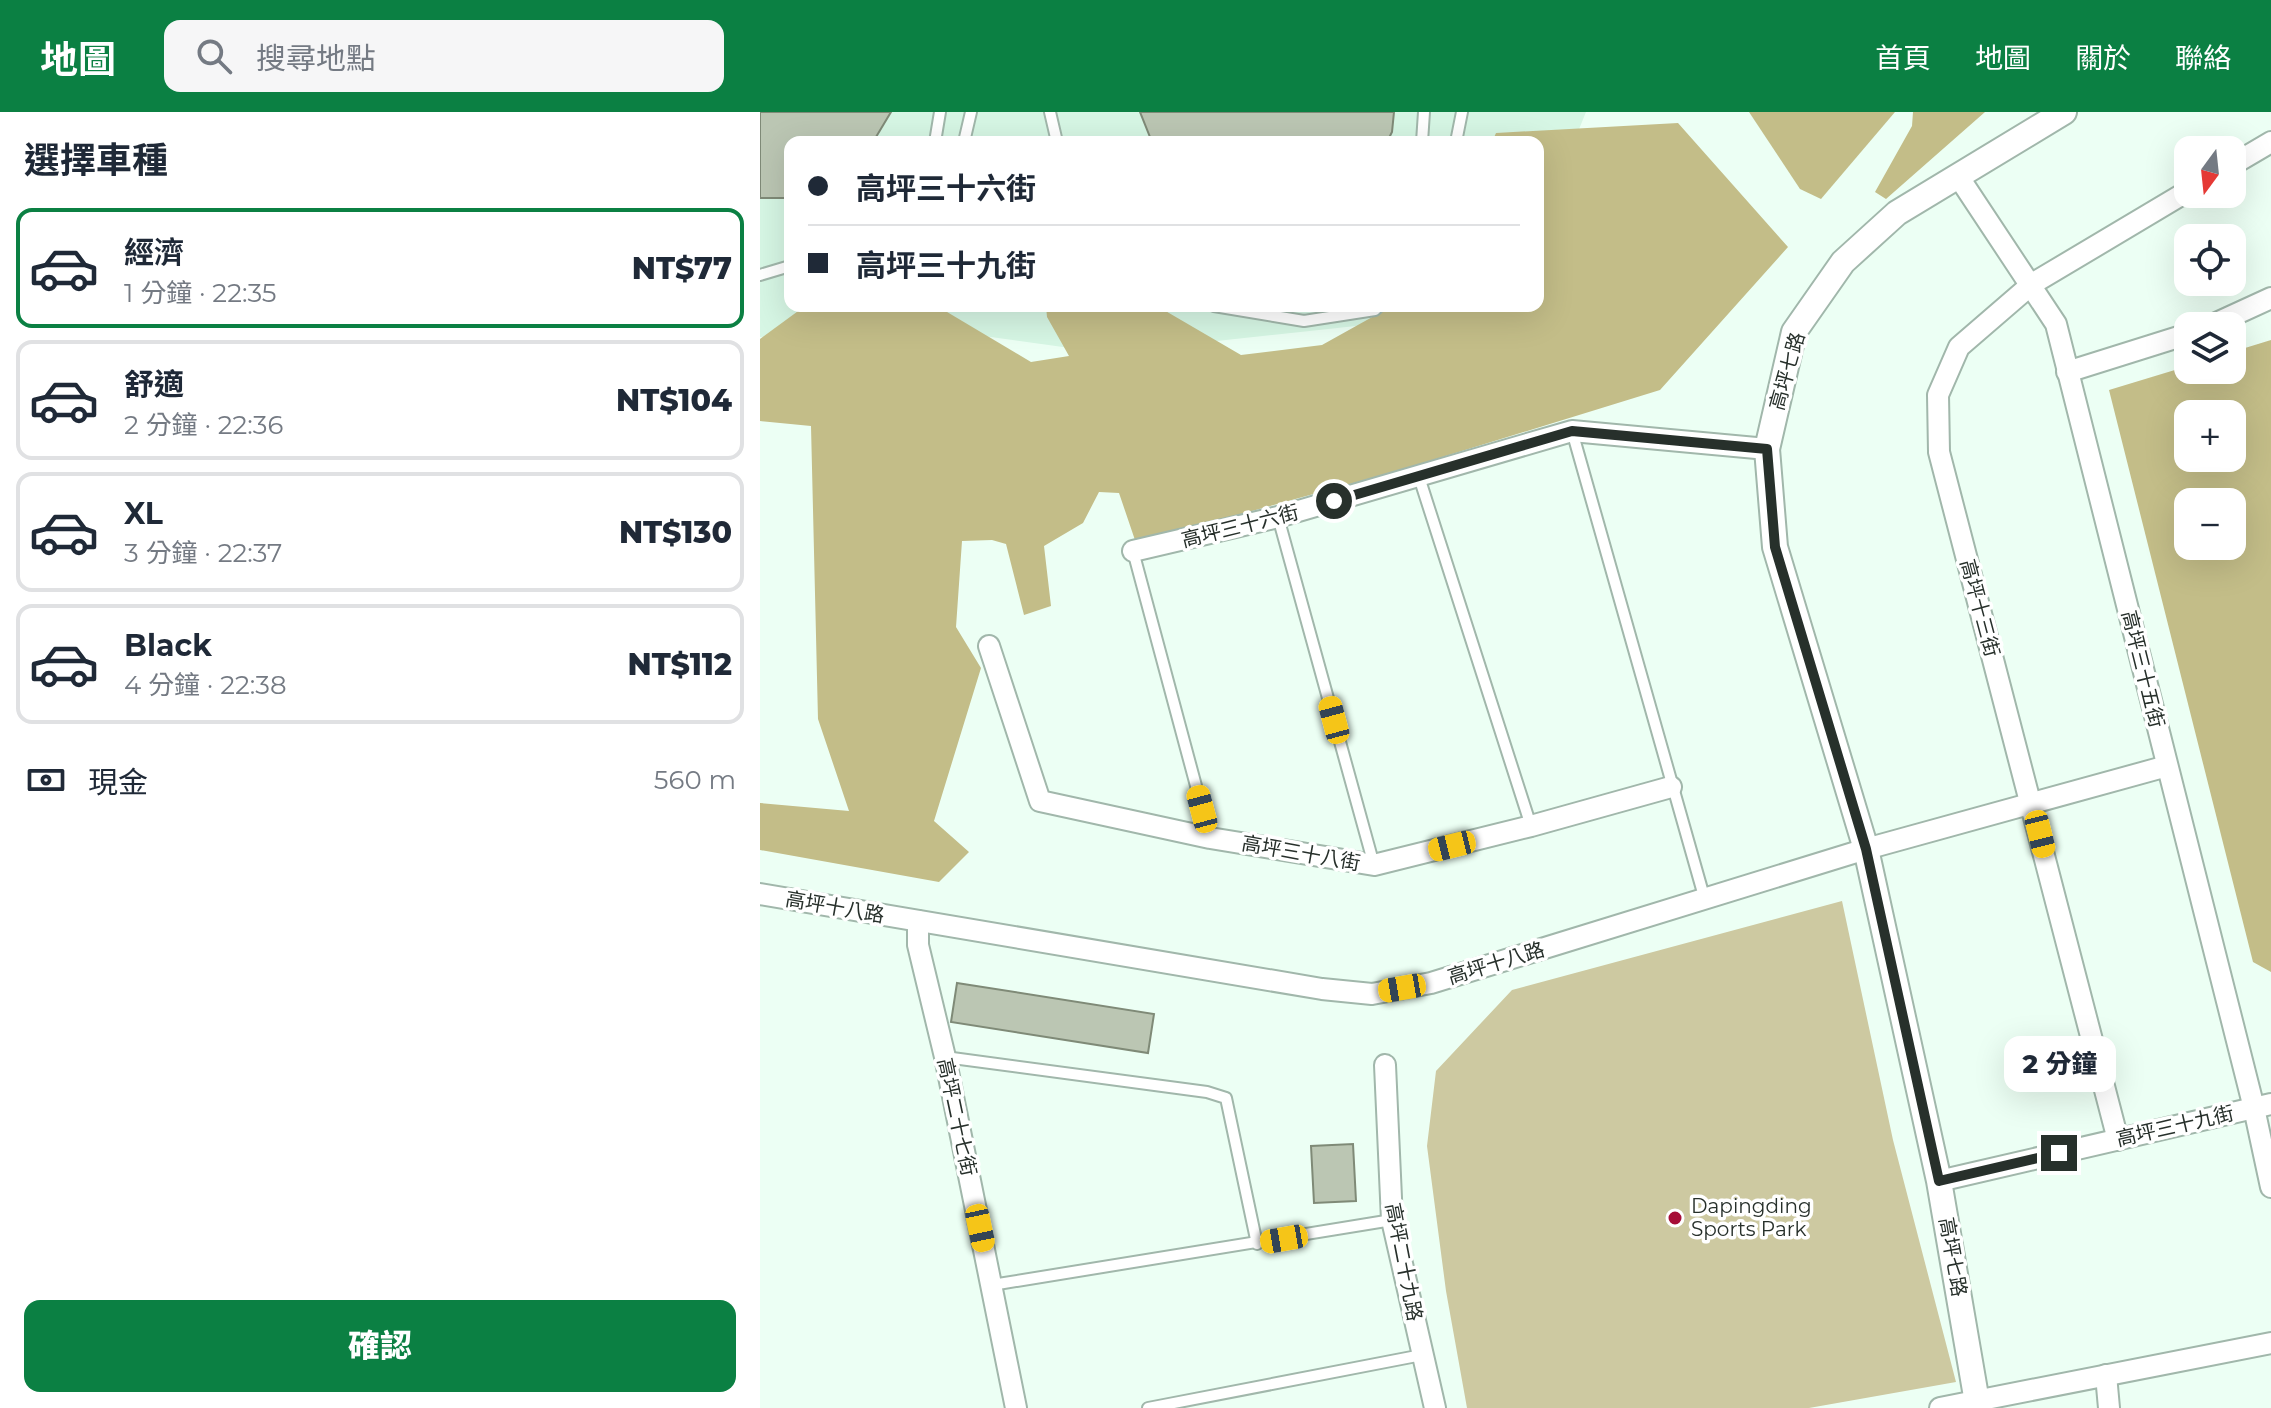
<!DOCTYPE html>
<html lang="zh-TW">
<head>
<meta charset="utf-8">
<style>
	body { margin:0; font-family:Montserrat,"Noto Sans TC",sans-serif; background:#f6f6f7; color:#1f2937; height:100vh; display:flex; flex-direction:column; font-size:30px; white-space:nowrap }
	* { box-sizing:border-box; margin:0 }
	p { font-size:26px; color:#747a83 }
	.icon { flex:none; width:44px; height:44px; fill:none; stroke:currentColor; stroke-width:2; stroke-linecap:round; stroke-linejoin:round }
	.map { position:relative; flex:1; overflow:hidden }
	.side { display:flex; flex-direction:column; background:#fff; width:760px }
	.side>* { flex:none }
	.top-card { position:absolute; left:24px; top:24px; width:760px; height:176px; border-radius:16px; box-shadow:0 8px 32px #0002; display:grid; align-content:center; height:176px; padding:0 24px; background:#fff }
	.needle { width:52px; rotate:195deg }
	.tools { position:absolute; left:1414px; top:24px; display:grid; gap:16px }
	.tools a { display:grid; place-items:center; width:72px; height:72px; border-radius:16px; background:#fff; box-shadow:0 8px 32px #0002; font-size:40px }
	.end { position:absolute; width:36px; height:36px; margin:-18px; border:10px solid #27302b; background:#fff; box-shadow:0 0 0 4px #fff }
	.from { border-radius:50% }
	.bubble { position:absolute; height:56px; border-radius:16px; background:#fff; box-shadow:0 8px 32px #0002; font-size:26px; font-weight:800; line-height:56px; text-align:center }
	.car { position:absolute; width:24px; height:48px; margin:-24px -12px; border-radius:10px; box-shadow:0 0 6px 2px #0007; background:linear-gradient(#f5c518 24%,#345 0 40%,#f5c518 0 76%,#345 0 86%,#f5c518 0) }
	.top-card b { display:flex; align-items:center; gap:28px; height:76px; font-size:30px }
	.top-card b+b { border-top:2px solid #e0e1e3 }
	.top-card i { width:20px; height:20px; background:#1f2937 }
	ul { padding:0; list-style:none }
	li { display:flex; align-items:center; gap:24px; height:120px; margin:0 16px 12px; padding:0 8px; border:4px solid #e0e1e3; border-radius:16px }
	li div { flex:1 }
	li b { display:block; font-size:30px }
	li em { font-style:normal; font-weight:800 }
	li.active { border-color:#0b8043 }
	li>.icon { width:72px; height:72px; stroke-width:1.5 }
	h2 { padding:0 24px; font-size:36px; line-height:96px }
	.pay { display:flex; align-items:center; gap:20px; height:88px; padding:0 24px; font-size:30px }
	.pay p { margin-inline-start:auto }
	.primary-button { display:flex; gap:16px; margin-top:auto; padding:16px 24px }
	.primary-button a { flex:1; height:92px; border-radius:16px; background:#0b8043; color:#fff; font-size:32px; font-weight:800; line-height:92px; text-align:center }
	header { display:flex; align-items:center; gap:48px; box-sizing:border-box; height:112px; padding:0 40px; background:#0b8043; color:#fff }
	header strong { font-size:38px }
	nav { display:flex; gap:44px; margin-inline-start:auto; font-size:28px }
	.search { width:560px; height:72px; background:#f6f6f7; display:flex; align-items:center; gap:20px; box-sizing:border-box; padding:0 28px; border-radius:16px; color:#747a83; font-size:30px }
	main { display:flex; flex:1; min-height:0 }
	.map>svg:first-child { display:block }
	.built { fill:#d6f6e4 }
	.green { fill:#cdc9a1 }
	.forest { fill:#c3bd88; fill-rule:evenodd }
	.building { fill:#bbc6b3; stroke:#7f8a77; stroke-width:2 }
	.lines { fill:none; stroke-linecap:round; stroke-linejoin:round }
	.service-casing { stroke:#a1b7ab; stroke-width:14 }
	.minor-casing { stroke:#a1b7ab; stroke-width:24 }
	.tertiary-casing { stroke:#a1b7ab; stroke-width:28 }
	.service { stroke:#fff; stroke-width:10 }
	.minor { stroke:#fff; stroke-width:20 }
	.tertiary { stroke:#fff; stroke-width:24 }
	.route { stroke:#27302b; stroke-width:10 }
	.poi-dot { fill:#a60d37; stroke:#fff; stroke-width:3 }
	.labels { text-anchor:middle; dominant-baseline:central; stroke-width:7; stroke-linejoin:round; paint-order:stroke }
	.street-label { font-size:20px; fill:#27302b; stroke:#fff }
	.poi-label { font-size:20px; fill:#27302b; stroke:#fff; text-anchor:start }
</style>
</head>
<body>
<header>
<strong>地圖</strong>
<div class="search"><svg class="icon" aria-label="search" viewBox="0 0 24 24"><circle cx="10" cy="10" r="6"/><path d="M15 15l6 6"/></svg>搜尋地點</div>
<nav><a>首頁</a><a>地圖</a><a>關於</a><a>聯絡</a></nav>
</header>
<main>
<section class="side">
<h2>選擇車種</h2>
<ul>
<li class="active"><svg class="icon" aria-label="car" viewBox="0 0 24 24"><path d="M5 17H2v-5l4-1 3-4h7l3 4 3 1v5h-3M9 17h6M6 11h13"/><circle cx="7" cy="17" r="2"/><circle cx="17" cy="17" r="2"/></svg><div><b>經濟</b><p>1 分鐘 · 22:35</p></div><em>NT$77</em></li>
<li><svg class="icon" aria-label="car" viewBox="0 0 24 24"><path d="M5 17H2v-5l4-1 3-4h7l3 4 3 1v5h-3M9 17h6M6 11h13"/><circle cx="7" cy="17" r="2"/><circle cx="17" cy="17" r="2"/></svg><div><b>舒適</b><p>2 分鐘 · 22:36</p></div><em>NT$104</em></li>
<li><svg class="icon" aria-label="car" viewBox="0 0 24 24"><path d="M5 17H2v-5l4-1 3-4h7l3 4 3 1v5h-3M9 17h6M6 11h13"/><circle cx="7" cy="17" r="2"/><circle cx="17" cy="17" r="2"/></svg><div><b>XL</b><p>3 分鐘 · 22:37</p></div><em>NT$130</em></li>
<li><svg class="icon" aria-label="car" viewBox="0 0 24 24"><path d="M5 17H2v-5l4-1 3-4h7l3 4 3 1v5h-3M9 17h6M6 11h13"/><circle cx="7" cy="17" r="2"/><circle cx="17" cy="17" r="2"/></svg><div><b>Black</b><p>4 分鐘 · 22:38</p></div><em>NT$112</em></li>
</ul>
<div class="pay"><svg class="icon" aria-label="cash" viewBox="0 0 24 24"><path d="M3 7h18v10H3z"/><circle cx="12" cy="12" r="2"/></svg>現金<p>560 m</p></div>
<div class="primary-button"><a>確認</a></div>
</section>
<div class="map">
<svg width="1511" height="1296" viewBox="0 0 1511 1296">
	<rect width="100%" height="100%" fill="#ecfff4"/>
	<!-- built -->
	<polygon class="built" points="0,0 826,0 778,118 778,30 30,30 30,194 747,194 745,198 346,241 180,218 0,225"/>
	<!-- green -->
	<polygon class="green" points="1082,789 1133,1028 1196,1270 1049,1296 707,1296 686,1179 667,1034 676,959 752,878"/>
	<!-- forest -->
	<g class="forest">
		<polygon points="989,0 1135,0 1061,87 1040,77"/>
		<polygon points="1153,0 1225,0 1126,87 1115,80 1152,14"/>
		<polygon points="918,11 1028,135 900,278 637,359 376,431 359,381 339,380 323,411 284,434 291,494 264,503 246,432 232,428 202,429 196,515 221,556 174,709 209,740 179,770 0,738 0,691 89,699 58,607 51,314 0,309 0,227 45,194 177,194 271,250 309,244 287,205 286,194 397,194 481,243 562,233 632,194 778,194 778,30 732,30 736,21"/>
		<path d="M1511,228V860L1493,850L1349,278L1428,254V258H1472V240ZM1428,302H1472V346H1428ZM1428,390H1472V434H1428Z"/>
	</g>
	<!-- building -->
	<g class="building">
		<polygon points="0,0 131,0 113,30 30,30 30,86 0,86"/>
		<polygon points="380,0 634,0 632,20 627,30 392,30"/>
		<polygon points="197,871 394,902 388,941 191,910"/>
		<polygon points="593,1032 596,1089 554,1091 551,1034"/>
	</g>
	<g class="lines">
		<!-- service casing -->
		<g class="service-casing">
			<g id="service">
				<polyline points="290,0 297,30"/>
				<polyline points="175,30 180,0"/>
				<polyline points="204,30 211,0"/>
				<polyline points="662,30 664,0"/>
				<polyline points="696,30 702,0"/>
				<polyline points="0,163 30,154"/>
				<polyline points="454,194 544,209 615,198 619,194"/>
				<polyline points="812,319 945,788"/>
				<polyline points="659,365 771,714"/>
				<polyline points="518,405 614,753"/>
				<polyline points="373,439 450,726"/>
				<polyline points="185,945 447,980 466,986 497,1132"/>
				<polyline points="232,1173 632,1108"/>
				<polyline points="388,1296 662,1243"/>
			</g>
		</g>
		<!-- minor casing -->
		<g class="minor-casing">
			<g id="minor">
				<polyline points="1472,53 1511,30"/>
				<polyline points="1198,64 1296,212 1494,996 1511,1075"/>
				<polyline points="1450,214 1511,186"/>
				<polyline points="1307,260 1428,222"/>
				<polyline points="373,439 518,405 812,319 1007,337"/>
				<polyline points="229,534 280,689 450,726 614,753 771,714 911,675"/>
				<polyline points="0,782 562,877 612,882 671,871 1106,737 1407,654"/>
				<polyline points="158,809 158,833 185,945 256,1296"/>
				<polyline points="625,953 632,1108 675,1296"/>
				<polyline points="1358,1028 1179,340 1178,283 1199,235 1272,172 1428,79"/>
				<polyline points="1179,1069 1511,992"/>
				<polyline points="1346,1263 1349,1296"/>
				<polyline points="1180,1296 1511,1231"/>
			</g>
		</g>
		<!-- tertiary casing -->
		<g class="tertiary-casing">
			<polyline id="tertiary" points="1218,1296 1179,1069 1106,737 1015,435 1007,337 1034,220 1083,150 1137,101 1304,0"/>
		</g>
		<!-- service -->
		<use href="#service" class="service"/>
		<!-- minor -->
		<use href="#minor" class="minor"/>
		<!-- tertiary -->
		<use href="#tertiary" class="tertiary"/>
	</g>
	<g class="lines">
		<!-- route -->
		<polyline class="route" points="574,389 812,319 1007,337 1015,435 1106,737 1179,1069 1299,1041"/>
	</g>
	<!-- markers -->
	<circle class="poi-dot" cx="915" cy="1106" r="8"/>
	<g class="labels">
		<!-- street labels -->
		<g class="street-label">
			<text transform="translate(1027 259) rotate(-74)">高坪七路</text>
			<text transform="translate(480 414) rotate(-14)">高坪三十六街</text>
			<text transform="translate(1220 496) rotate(75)">高坪十三街</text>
			<text transform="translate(1383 557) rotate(76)">高坪三十五街</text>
			<text transform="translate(541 741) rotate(10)">高坪三十八街</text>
			<text transform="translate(75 795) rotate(10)">高坪十八路</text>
			<text transform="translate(736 851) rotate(-17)">高坪十八路</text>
			<text transform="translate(197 1005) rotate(78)">高坪二十七街</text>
			<text transform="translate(1415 1014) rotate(-13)">高坪三十九街</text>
			<text transform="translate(1193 1145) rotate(80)">高坪七路</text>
			<text transform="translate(644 1150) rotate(79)">高坪二十九路</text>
		</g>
		<!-- poi labels -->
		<g class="poi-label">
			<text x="931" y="1094">Dapingding<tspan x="931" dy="23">Sports Park</tspan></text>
		</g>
	</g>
</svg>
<div class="tools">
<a><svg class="needle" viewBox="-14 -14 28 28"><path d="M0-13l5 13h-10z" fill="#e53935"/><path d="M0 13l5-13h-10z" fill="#747a83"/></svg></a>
<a><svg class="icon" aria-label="locate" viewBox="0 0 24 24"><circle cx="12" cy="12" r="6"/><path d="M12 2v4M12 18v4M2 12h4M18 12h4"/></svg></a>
<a><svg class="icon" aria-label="layers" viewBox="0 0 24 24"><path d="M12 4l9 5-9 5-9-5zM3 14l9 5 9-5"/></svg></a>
<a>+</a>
<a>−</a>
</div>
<i class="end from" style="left:574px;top:389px"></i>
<i class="end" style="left:1299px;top:1041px"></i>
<div class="bubble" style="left:1244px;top:924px;width:112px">2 分鐘</div>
<i class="car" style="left:574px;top:608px;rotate:345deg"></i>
<i class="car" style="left:442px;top:697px;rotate:345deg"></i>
<i class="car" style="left:1280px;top:722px;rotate:166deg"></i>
<i class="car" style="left:692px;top:734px;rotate:256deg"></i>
<i class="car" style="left:642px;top:876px;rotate:260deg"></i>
<i class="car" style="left:220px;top:1116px;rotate:168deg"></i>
<i class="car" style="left:524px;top:1127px;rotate:260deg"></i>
<div class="top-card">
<b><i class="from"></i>高坪三十六街</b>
<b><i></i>高坪三十九街</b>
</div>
</div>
</main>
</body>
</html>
